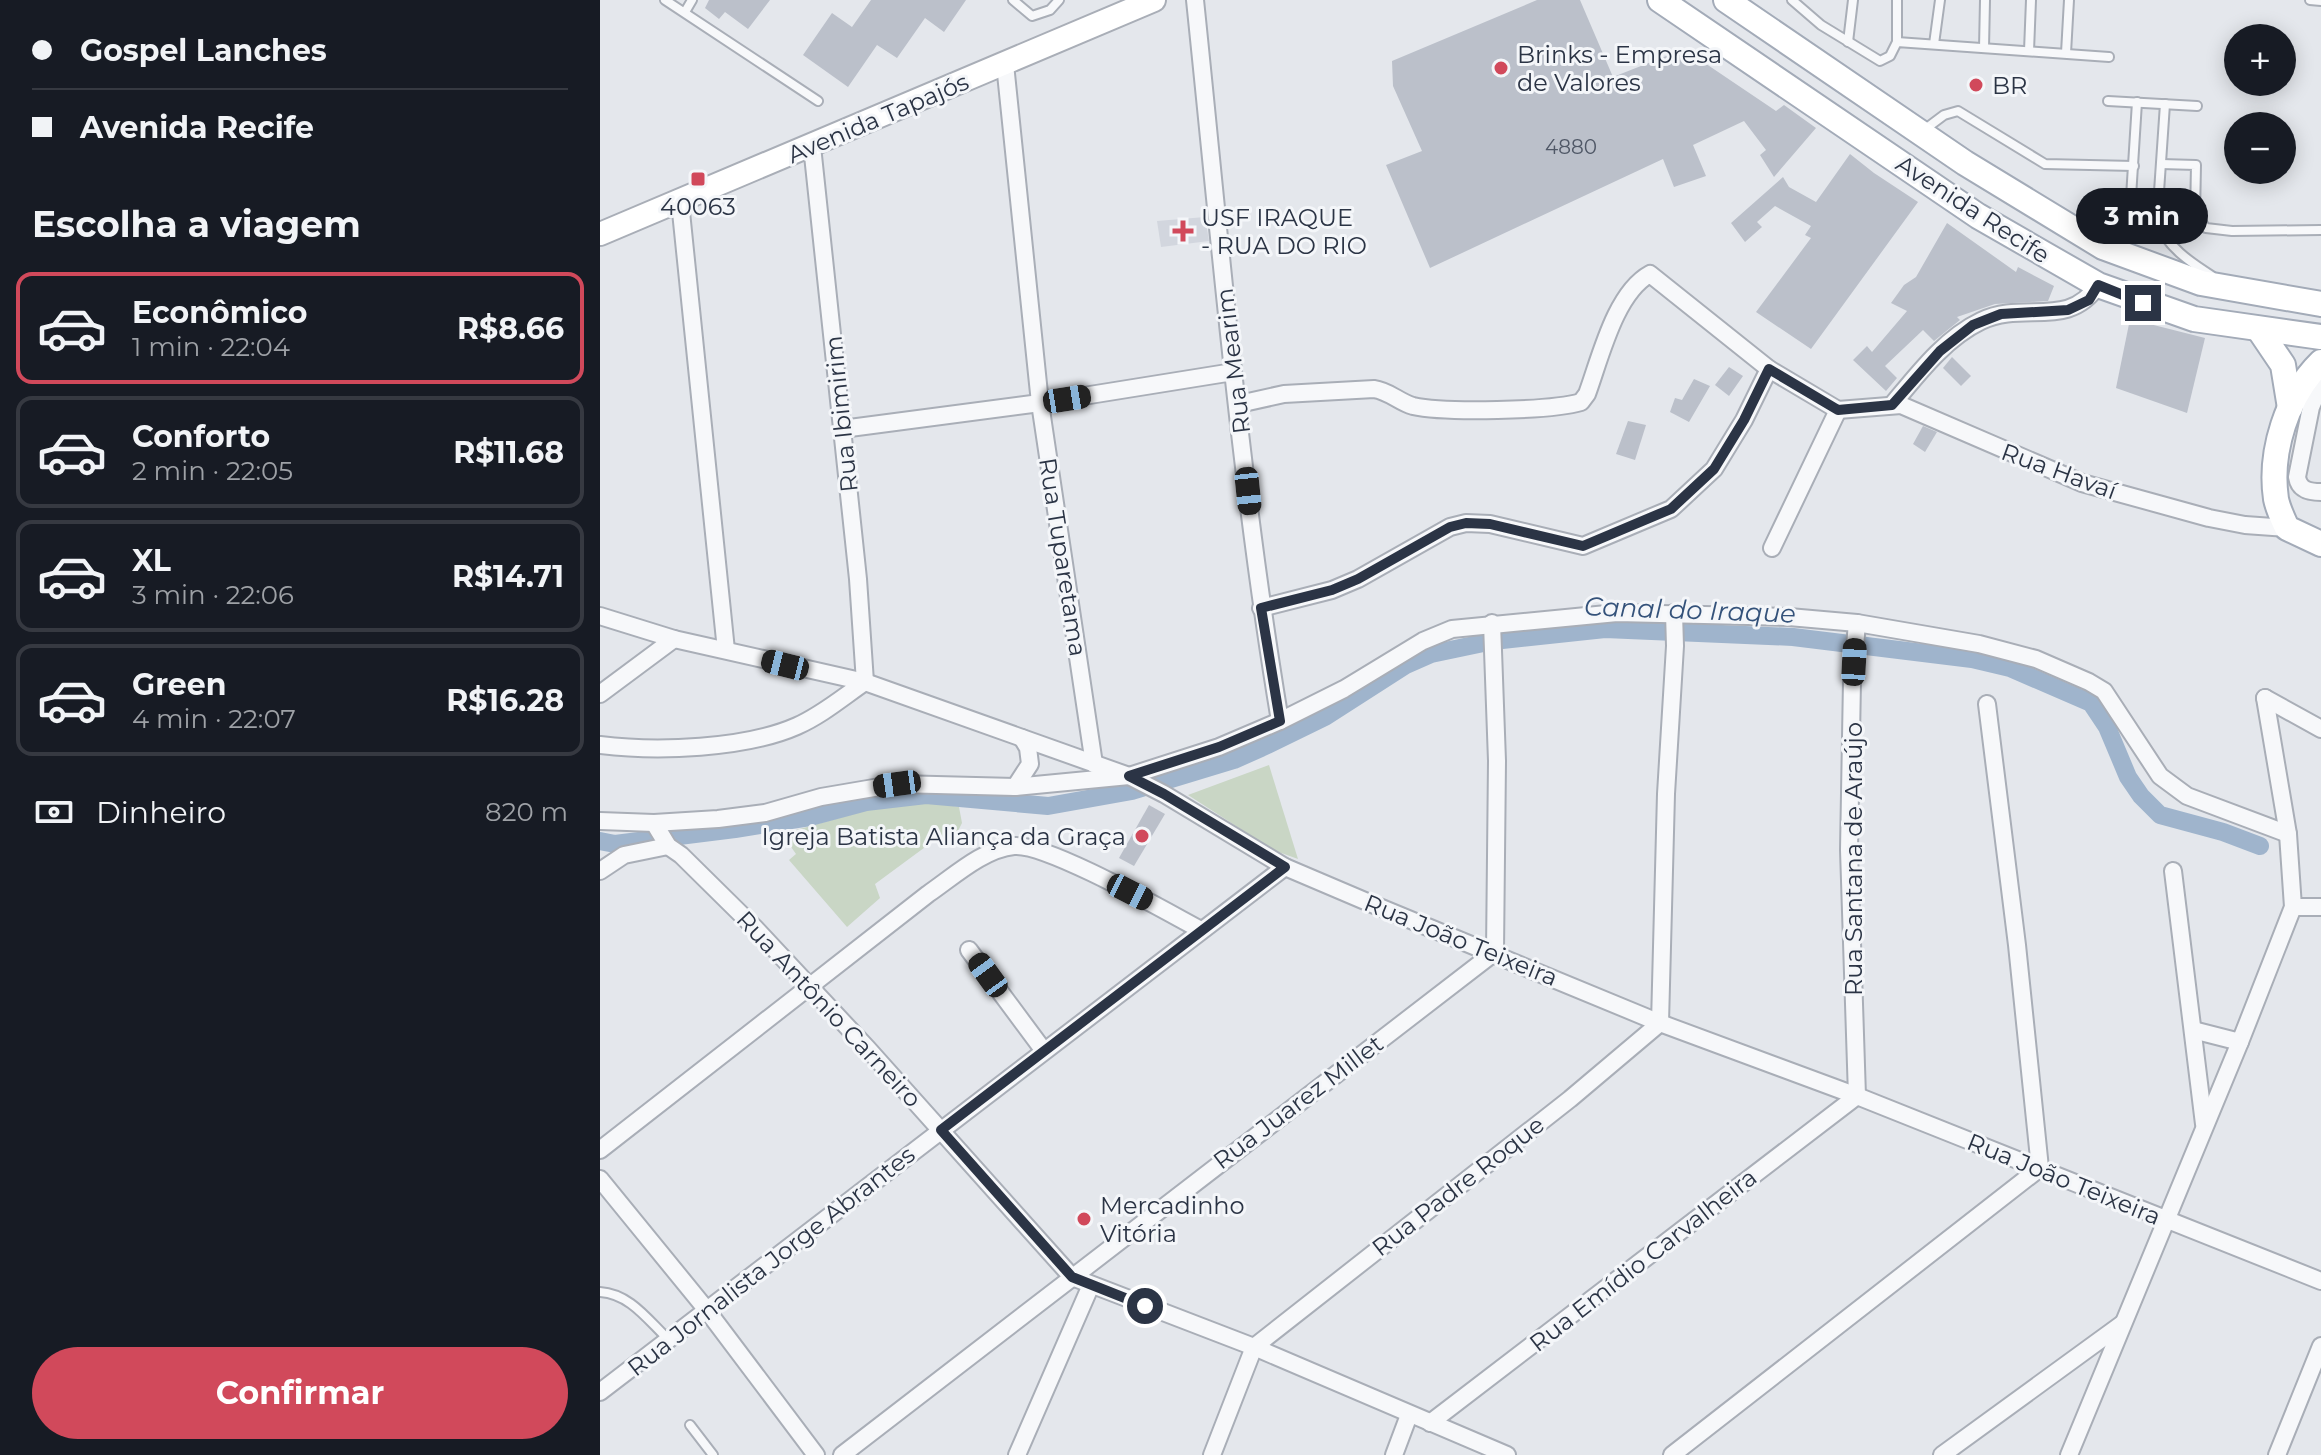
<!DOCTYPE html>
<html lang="pt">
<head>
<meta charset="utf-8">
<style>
	body { margin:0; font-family:Montserrat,sans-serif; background:#242831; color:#f1f3f6; height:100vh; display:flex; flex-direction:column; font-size:30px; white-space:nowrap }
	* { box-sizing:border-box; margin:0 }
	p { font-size:26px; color:#9ea1a6 }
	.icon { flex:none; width:44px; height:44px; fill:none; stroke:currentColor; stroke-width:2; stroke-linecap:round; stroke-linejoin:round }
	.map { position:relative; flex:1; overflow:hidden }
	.panel { display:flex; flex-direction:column; background:#171b24; width:600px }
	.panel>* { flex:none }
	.hud { display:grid; align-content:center; height:176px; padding:0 32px; background:#171b24 }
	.fabs { position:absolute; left:1624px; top:24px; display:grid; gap:16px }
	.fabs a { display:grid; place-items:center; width:72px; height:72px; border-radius:50%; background:#171b24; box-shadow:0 4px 20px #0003; font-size:40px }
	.end { position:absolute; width:36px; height:36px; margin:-18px; border:10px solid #2b3445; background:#fff; box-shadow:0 0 0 4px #fff }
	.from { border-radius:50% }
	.bubble { position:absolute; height:56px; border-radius:28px; background:#171b24; box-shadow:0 4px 20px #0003; font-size:26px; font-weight:700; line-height:56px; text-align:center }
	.car { position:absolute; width:24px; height:48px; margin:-24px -12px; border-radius:10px; box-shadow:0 0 6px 2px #0007; background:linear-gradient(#222 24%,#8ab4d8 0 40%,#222 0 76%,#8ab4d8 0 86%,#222 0) }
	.hud b { display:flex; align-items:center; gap:28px; height:76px; font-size:30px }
	.hud b+b { border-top:2px solid #363941 }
	.hud i { width:20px; height:20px; background:#f1f3f6 }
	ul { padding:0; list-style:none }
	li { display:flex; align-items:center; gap:24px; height:112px; margin:0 16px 12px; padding:0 16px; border:4px solid #363941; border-radius:16px }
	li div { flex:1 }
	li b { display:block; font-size:30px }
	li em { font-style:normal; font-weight:700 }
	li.current { border-color:#d1495b }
	li>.icon { width:72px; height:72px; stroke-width:1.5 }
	h2 { padding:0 32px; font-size:36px; line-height:96px }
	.pay { display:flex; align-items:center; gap:20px; height:88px; padding:0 32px; font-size:30px }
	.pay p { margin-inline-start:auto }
	.button { display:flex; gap:16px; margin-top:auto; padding:16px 32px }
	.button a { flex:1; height:92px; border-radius:48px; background:#d1495b; color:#fff; font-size:32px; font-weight:700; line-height:92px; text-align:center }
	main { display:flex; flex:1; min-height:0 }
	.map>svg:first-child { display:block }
	.built { fill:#d2d6de }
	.green { fill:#c9d6c5 }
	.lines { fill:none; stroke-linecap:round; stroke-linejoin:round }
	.canal { stroke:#9fb4cc; stroke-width:18 }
	.building { fill:#bbc0ca }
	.service-casing { stroke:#a9aeb7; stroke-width:12 }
	.minor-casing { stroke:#a9aeb7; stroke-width:20 }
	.secondary-casing { stroke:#a9aeb7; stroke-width:26 }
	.primary-casing { stroke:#a3abb8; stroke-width:28 }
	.service { stroke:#f7f8fa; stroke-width:8 }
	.minor { stroke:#f7f8fa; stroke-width:16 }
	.secondary { stroke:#fff; stroke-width:22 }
	.primary { stroke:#fff; stroke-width:24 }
	.route { stroke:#2b3445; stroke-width:10 }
	.poi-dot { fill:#d1495b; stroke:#f4f6f9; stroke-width:3 }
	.labels { text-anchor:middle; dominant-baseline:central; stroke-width:6; stroke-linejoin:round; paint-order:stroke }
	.number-label { font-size:20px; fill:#4f5766 }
	.poi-label { font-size:24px; fill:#2b3445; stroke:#f4f6f9; text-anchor:start }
	.street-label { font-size:24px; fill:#2b3445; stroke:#f4f6f9 }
	.water-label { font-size:26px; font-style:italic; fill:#34527a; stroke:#f4f6f9 }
</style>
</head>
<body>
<main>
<section class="panel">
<div class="hud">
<b><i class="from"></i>Gospel Lanches</b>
<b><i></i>Avenida Recife</b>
</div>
<h2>Escolha a viagem</h2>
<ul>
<li class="current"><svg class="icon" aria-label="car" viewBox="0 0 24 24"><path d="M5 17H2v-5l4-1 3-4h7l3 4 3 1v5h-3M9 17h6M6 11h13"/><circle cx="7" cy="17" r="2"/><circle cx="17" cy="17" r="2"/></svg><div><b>Econômico</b><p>1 min · 22:04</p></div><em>R$8.66</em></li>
<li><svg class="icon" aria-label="car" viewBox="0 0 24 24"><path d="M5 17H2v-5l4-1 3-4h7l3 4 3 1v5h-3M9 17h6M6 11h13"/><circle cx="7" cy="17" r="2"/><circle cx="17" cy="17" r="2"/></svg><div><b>Conforto</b><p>2 min · 22:05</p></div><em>R$11.68</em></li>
<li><svg class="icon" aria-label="car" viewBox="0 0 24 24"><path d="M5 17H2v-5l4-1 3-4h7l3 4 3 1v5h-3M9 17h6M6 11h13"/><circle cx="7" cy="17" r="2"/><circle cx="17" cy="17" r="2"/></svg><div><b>XL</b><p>3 min · 22:06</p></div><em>R$14.71</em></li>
<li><svg class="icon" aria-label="car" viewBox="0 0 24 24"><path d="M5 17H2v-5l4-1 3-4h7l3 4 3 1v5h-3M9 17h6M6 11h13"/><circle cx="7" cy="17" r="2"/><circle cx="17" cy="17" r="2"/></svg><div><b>Green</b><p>4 min · 22:07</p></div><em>R$16.28</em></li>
</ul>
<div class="pay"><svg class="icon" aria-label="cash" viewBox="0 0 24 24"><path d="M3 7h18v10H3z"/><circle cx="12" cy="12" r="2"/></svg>Dinheiro<p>820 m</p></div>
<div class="button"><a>Confirmar</a></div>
</section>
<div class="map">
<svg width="1721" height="1455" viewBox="0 0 1721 1455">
	<rect width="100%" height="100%" fill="#e4e7ec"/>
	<!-- built -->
	<polygon class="built" points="605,217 609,241 561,247 557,221"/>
	<!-- green -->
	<g class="green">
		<polygon points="669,765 698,859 673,850 588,795"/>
		<polygon points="324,801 359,807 362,823 352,843 332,842 275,884 280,898 247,927 189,860 196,854 182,834 278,807"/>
	</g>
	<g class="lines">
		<!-- canal -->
		<polyline class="canal" points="0,841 15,844 135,829 210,817 266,802 326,795 448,806 532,791 634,760 661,748 725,717 806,665 831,654 893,641 1005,629 1193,637 1372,659 1410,668 1491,703 1507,727 1528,777 1541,796 1560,815 1623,832 1660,846"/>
	</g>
	<!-- building -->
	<g class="building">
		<polygon points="109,0 170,0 148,29 125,12 119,19 105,8"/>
		<polygon points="271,0 366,0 344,32 325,18 297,58 277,45 248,87 203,55 232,13 252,27"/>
		<polygon points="937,0 980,0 1013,77 1084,49 1176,111 1184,105 1216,128 1174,177 1160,155 1166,150 1144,121 1093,145 1106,176 1074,187 1063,159 830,268 786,165 822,151 793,86 792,61"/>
		<polygon points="1250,154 1274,173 1318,202 1211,349 1156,312 1211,238 1205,235 1211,226 1175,206 1157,222 1162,227 1145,242 1131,223 1183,177 1189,187 1216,202"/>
		<polygon points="1347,223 1416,272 1418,267 1454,286 1448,301 1395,304 1357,317 1360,320 1334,341 1323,330 1285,366 1297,378 1286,391 1253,360 1267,346 1272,352 1307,311 1291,303 1304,285 1316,277"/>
		<polygon points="1530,319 1605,338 1587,413 1516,388"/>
		<polygon points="1352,357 1371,376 1361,386 1343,368"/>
		<polygon points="1129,367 1143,376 1129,396 1115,385"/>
		<polygon points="1094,379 1110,386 1089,422 1070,412 1075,398 1082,400"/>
		<polygon points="1028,421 1046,425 1035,460 1016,454"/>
		<polygon points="1323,426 1337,432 1325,452 1313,444"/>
		<polygon points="549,805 565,814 534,866 519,858"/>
	</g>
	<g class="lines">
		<!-- service casing -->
		<g class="service-casing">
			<g id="service">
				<polyline points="65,0 218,101"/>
				<polyline points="413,0 432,16 450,10 459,0"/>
				<polyline points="1192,0 1221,25 1280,61 1290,56 1297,42 1509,57"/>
				<polyline points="1297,0 1297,42"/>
				<polyline points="1710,0 1721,1"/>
				<polyline points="85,12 92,0"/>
				<polyline points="1248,42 1253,0"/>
				<polyline points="1334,44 1340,0"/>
				<polyline points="1384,48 1385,0"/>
				<polyline points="1429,51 1431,0"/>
				<polyline points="1466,53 1469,0"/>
				<polyline points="1508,101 1597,106"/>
				<path d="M1565,104L1557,221C1567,247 1590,262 1612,276"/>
				<polyline points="1324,130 1344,115 1358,111 1445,164 1534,166"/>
				<polyline points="1561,164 1596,165 1595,215 1606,228 1632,231 1721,230"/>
				<polyline points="1496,233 1520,226 1530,213 1537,102"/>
				<path d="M0,1292C30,1294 47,1319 68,1339"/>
				<polyline points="90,1425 113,1455"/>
			</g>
		</g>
		<!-- minor casing -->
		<g class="minor-casing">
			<g id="minor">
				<path d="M595,0C620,240 640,482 680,721"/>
				<polyline points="405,64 440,403 494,764"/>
				<polyline points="80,202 126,650"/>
				<path d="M1721,384L1711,407L1697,477C1699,490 1709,492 1721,492"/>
				<path d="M639,404L684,394L774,389C789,391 799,402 813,406C844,413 951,411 981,402L987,394C1000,359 1015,293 1050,274L1169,369L1238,410"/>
				<path d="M1292,405C1317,375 1345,338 1381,321C1424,300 1468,330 1498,285"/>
				<polyline points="1238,410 1301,405 1482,483 1609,518 1645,525 1687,528"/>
				<polyline points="242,429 440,403 633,372"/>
				<polyline points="1172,548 1238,410"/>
				<polyline points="661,608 732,590 758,579 850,527 866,523 890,524 983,546 1071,509 1114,469 1144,420 1169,369"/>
				<polyline points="0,616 74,639 265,682 529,776 564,794 685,867 772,904 1060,1023 1257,1096 1721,1281"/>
				<polyline points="0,694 74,639"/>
				<polyline points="1665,698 1721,729"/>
				<path d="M0,745C57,752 145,749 197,726C222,715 243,697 265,682L258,579L212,146"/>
				<polyline points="415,787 430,764 428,748 422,738"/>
				<polyline points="0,821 54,823 118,819 165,813 221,797 297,784 415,787 529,776 619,747 680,721 744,689 823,641 852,629 1017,613 1189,617 1257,623 1379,644 1436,659 1489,682 1504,691 1560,776 1587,796 1688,834"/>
				<polyline points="54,823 68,846 81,855 155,928 268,1049 472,1277 654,1347 907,1455"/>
				<polyline points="0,871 24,855 68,846"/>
				<polyline points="1573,871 1604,1124"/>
				<polyline points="1693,907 1721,907"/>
				<polyline points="369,950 444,1051"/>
				<polyline points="1593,1030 1640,1042"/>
				<path d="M0,1150L328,894C353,877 383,849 414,846C447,843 567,912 601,930"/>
				<polyline points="0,1179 106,1309 216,1455"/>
				<polyline points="0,1392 685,867"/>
				<polyline points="830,1423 1257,1096 1249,850 1252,681 1257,623"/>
				<polyline points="242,1455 895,952 897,761 892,623"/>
				<polyline points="417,1455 491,1285"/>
				<polyline points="612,1455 654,1347 970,1099 1060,1023 1066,794 1075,646 1074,613"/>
				<polyline points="794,1455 809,1415"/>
				<polyline points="1072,1455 1440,1168 1417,945 1387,704"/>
				<polyline points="1342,1455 1522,1324"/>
				<polyline points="1469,1455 1640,1042 1693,907 1688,834 1665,698"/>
				<polyline points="1677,1455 1721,1346"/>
			</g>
		</g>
		<!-- secondary casing -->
		<g class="secondary-casing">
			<polyline id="secondary" points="0,234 554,0"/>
		</g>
		<!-- primary casing -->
		<g class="primary-casing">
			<g id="primary">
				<polyline points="1060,0 1378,216 1498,285 1594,319 1721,337"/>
				<polyline points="1126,0 1365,163 1503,247 1601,283 1721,304"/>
				<polyline points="1660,331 1683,365 1690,408"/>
				<path d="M1721,362C1687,395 1669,452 1676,499C1678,509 1683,519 1687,528L1721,544"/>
			</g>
		</g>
		<!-- service -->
		<use href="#service" class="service"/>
		<!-- minor -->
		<use href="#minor" class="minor"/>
		<!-- secondary -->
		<use href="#secondary" class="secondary"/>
		<!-- primary -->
		<use href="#primary" class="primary"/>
	</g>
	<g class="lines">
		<!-- route -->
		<polyline class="route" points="545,1306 472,1277 341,1130 685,867 564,794 529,776 619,747 680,721 661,608 732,590 758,579 850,527 866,523 890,524 983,546 1071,509 1114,469 1144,420 1169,369 1238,410 1292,405 1340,351 1373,325 1401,314 1468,310 1489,300 1498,285 1543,303"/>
	</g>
	<!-- markers -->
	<g class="poi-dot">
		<circle cx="901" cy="68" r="8"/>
		<circle cx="1376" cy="85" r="8"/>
		<rect x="90" y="171" width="16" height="16" rx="4"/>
		<path d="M579 219h8v8h8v8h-8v8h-8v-8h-8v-8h8z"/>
		<circle cx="542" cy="836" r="8"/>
		<circle cx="484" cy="1219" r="8"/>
	</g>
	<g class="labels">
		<!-- number labels -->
		<g class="number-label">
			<text x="971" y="147">4880</text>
		</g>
		<!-- poi labels -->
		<g class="poi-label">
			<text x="917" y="54">Brinks - Empresa<tspan x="917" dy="28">de Valores</tspan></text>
			<text x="1392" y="85">BR</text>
			<text x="98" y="206" text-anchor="middle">40063</text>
			<text x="601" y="217">USF IRAQUE<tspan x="601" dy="28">- RUA DO RIO</tspan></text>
			<text x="526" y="836" text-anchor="end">Igreja Batista Aliança da Graça</text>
			<text x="500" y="1205">Mercadinho<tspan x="500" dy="28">Vitória</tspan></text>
		</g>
		<!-- street labels -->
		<g class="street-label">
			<text transform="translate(278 118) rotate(-23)">Avenida Tapajós</text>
			<text transform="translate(1373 209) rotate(33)">Avenida Recife</text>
			<text transform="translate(633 361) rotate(-97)">Rua Mearim</text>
			<text transform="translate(241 414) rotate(-96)">Rua Ibimirim</text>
			<text transform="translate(1459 471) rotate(20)">Rua Havaí</text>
			<text transform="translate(463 557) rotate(81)">Rua Tuparetama</text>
			<text transform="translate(1253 859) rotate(-90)">Rua Santana de Araújo</text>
			<text transform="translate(861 940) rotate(22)">Rua João Teixeira</text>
			<text transform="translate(229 1009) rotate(47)">Rua Antônio Carneiro</text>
			<text transform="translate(698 1102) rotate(-37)">Rua Juarez Millet</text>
			<text transform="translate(1464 1179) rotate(22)">Rua João Teixeira</text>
			<text transform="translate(858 1186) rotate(-38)">Rua Padre Roque</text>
			<text transform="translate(1043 1260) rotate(-38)">Rua Emídio Carvalheira</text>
			<text transform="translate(171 1261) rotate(-38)">Rua Jornalista Jorge Abrantes</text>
		</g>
		<!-- water labels -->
		<g class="water-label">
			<text transform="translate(1090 610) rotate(2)">Canal do Iraque</text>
		</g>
	</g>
</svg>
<div class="fabs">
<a>+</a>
<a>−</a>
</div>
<i class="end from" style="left:545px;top:1306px"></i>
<i class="end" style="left:1543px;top:303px"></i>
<div class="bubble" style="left:1476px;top:188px;width:132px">3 min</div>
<i class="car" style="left:467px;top:399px;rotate:81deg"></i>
<i class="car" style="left:648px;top:491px;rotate:174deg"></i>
<i class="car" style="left:1254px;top:662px;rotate:3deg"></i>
<i class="car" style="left:185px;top:665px;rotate:284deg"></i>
<i class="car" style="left:297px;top:784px;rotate:262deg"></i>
<i class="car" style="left:530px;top:892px;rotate:117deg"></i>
<i class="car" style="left:388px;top:975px;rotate:324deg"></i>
</div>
</main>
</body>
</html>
